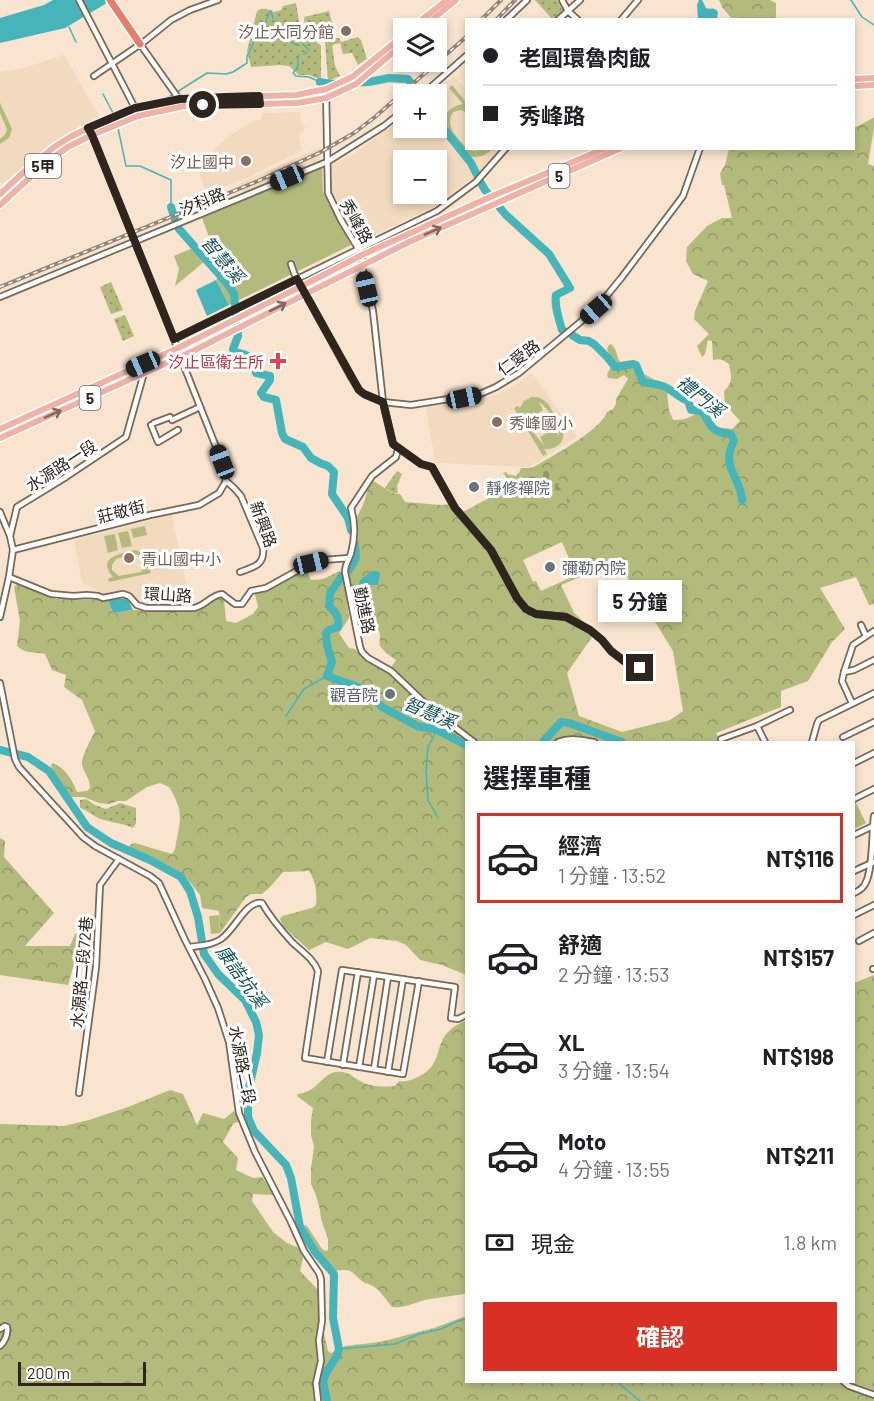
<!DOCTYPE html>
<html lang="zh-TW">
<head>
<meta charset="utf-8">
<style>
	body { margin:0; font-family:Barlow,"Noto Sans TC",sans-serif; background:#f6f6f6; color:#202124; height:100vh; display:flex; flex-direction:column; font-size:22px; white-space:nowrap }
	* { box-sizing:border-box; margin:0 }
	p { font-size:20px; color:#757577 }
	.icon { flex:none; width:33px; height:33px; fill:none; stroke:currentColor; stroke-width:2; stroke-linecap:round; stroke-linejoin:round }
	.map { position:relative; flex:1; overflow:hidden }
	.panel { position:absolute; left:465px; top:741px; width:390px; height:642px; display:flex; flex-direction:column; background:#fff; border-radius:0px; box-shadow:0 3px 9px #0003 }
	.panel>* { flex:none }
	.banner { position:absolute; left:465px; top:18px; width:390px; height:132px; border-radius:0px; box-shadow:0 3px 9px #0003; display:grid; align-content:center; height:132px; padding:0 18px; background:#fff }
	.buttons { position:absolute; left:393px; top:18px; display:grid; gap:12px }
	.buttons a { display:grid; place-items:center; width:54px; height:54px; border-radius:0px; background:#fff; box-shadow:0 3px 9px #0003; font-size:30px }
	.scale { position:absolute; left:18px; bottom:15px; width:128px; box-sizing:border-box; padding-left:6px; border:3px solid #2e261e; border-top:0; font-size:16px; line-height:21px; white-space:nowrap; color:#2e261e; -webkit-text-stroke:4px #fff; paint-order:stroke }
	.end { position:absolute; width:27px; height:27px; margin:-14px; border:8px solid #2e261e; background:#fff; box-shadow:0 0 0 3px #fff }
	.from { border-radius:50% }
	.bubble { position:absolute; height:42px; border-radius:0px; background:#fff; box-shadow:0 3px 9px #0003; font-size:20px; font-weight:700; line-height:42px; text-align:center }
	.car { position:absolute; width:18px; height:36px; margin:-18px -9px; border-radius:8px; box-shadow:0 0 4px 2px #0007; background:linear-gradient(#222 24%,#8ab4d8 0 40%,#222 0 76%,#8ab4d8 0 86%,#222 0) }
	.banner b { display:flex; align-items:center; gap:21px; height:57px; font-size:22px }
	.banner b+b { border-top:2px solid #e0e0e0 }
	.banner i { width:15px; height:15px; background:#202124 }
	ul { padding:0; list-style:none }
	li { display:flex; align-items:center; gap:18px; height:90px; margin:0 12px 9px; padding:0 6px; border:3px solid transparent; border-radius:0px }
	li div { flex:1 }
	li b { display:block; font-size:22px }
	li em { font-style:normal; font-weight:700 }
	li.selected { border-color:#d93025 }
	li>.icon { width:54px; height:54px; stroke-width:1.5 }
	h2 { padding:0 18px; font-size:27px; line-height:72px }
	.pay { display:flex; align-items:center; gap:15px; height:66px; padding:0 18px; font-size:22px }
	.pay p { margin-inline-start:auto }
	.primary-button { display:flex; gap:12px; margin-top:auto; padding:12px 18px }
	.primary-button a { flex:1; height:69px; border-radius:0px; background:#d93025; color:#fff; font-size:24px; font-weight:700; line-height:69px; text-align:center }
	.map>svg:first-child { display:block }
	.built { fill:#f2dabe; fill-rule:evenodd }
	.grass { fill:url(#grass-dots) }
	.forest { fill:url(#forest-crowns); fill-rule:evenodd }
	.cemetery { fill:url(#cemetery-stones) }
	.pitch { fill:#b3bb7c; fill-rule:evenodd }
	.water { fill:#45b5b9 }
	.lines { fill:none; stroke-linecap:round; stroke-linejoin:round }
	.stream { stroke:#45b5b9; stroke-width:1.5 }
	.river { stroke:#45b5b9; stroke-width:8 }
	.minor-casing { stroke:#796855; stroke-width:8 }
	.major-casing { stroke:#fff; stroke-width:9 }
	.highway-casing { stroke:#fff; stroke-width:10 }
	.minor { stroke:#fff; stroke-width:4.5 }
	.major { stroke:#efb2a7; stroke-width:6 }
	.highway { stroke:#e57f6d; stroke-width:7 }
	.rail-casing { stroke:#938577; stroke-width:4 }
	.rail { stroke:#fff; stroke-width:1.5; stroke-dasharray:4.5; stroke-linecap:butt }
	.oneway { stroke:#85655c }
	.route { stroke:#2e261e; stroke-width:8 }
	.education-dot { fill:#8d6e63; stroke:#fff; stroke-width:2 }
	.health-dot { fill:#e0444e; stroke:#fff; stroke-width:2 }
	.worship-dot { fill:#6b7280; stroke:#fff; stroke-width:2 }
	.labels { text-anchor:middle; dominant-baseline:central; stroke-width:6; stroke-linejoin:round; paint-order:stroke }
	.shield { fill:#fff; stroke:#6d6762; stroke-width:1.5 }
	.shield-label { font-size:15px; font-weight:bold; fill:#2e261e }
	.education-label { font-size:16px; fill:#785e54; stroke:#fff; text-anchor:end }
	.street-label { font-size:16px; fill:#2e261e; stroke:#fff }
	.health-label { font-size:16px; fill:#be3a42; stroke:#fff; text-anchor:end }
	.worship-label { font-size:16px; fill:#5b616d; stroke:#fff; text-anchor:start }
	.water-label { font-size:18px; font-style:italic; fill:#145456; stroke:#fff }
</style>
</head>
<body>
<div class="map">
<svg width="874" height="1401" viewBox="0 0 874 1401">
	<defs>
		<pattern id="grass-dots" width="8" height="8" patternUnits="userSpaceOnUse" patternTransform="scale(1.5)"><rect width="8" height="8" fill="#b3bb7c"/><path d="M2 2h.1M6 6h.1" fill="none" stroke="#929865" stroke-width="1.8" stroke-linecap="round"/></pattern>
		<pattern id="forest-crowns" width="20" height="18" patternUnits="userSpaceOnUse" patternTransform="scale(1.5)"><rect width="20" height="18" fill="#b3bb7c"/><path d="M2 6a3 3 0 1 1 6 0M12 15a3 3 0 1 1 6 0" fill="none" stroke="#929865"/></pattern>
		<pattern id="cemetery-stones" width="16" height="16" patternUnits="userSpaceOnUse" patternTransform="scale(1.5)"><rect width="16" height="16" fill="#b3bb7c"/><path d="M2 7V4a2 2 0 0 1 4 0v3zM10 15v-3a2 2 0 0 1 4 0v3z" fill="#929865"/></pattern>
	</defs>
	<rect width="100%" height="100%" fill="#f8e4cf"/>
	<!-- built -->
	<g class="built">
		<polygon points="64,55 99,116 60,138 2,184 0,181 0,72 24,68"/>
		<path d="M454,76L466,89V148L500,149L474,177L433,207L360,242L332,192V165L352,155L403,118L404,128H436V94H433ZM404,160H436V194H404Z"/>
		<polygon points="300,112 301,124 305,125 304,131 299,135 300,145 303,150 247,178 206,194 199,169 210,169 211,152 230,135 255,120 261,120 262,113"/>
		<polygon points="320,147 320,160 289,175 243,194 239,184"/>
		<polygon points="532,373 577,437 529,467 435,463 426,407 461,403 494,395 508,389"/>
		<polygon points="172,515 191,606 147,605 139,603 128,593 123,592 108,595 103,594 82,582 74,540"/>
	</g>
	<!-- grass -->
	<g class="grass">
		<polygon points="535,0 557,0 563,11 555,19 552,19"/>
		<path d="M296,3L300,27L321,46V80L310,75H299L289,66L280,65L251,67L247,51L257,11C264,7 267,9 274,12L281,10L283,6Z"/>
		<polygon points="329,11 336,38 339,38 341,42 358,37 361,40 367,59 358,65 352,53 343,54 340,43 332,45 335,66 340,76 328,81 325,42 305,26 304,17"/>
		<polygon points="111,282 123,310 111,314 100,287"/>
		<polygon points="125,315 134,336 123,341 114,319"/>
		<polygon points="397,471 402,474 397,486 398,493 392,493 387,489 384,489"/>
		<path d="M86,799L95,805L106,809L120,803L136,808V823L133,828C120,822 110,823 98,818C92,815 87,810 80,808V800Z"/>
	</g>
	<!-- forest -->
	<g class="forest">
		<polygon points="719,0 770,0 776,3 776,19 732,19 722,7"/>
		<path d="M873,118H874V128L868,164L874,166V604L869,605L856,577L820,588L845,629L832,642L808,681L781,691V707L716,733L721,742H466V975L442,965L420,960L406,945L397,941L370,938L348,949L326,942L309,950L283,926L280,919L282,916L312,908L316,905C317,893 316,881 309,871L283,872L270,887L262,894H251L246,897L220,933L219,911L202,908L200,895L185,876L129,847L131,844L135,843L172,854L175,849C180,820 185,813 169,787L160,783L147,787L126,801H118L109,804L99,803L84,797H71L54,774L51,765L53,763C65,768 72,779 77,792L87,791L90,788C90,777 83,772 82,764C81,757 92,738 95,731L82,700L64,687L66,675L52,670L45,654C32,651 28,655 17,646L20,621L14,587L17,584H22L56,599L108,600L113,613L133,610L197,611L212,603L219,596L224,599L226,621L236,623L253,614L258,607L255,594L269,589L306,569L311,580L323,579L340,571L344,580L349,618L339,633L349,648L355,649L365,659L388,672L396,660L386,653L380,646C379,643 380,639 380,635C379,623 364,620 358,612C359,597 351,594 348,581C347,571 353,563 355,553C357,543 354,530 356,520C358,514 362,508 364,502C367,494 367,487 372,480L392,493L400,494L405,502L441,505L455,504L463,512L504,490L502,485L509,481L503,473L507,472V474L516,476L518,473H519L521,468H528L534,467C552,456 600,431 607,412L613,409L616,404V399L628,379L624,375L617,379L608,378L607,374L613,363L607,349L609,345L611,344C617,349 616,355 620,362L634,361L638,365L644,374L657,381L667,392L669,410L673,420C686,421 693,415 703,410L715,427L732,429L740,421L725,404L724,391C734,382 731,376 729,364C723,360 720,358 713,360L712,341L708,340L705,354L702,357L697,346L709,334L694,319L695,311L708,281L693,274L686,261L687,247L707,226L722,218H732L724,185H722L720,173L725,165L729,149L854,148V128ZM562,542L576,575L541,591L536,581L533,582L523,560ZM621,567L673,651L683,711L670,720L622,732L579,716L567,673L592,637L591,628L574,613L561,585L595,571Z"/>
		<polygon points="0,838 5,841 4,857 54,913 25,946 70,946 75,934 87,931 92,924 88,962 75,960 68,985 0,975"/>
		<polygon points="874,975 874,1401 0,1401 0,1124 64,1126 89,1120 128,1107 170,1090 183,1094 197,1125 203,1113 224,1119 234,1111 241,1120 233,1124 223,1142 238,1158 236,1170 253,1178 262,1177 274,1195 253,1194 252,1201 273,1232 287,1243 299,1248 304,1254 300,1271 318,1290 320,1316 328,1351 331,1353 345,1346 380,1342 434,1328 466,1316 466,1382 854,1382 854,983"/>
		<path d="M466,1020V1295L464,1294C453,1296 442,1297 430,1299C417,1301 405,1309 392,1307C386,1300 380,1289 371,1285C363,1281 370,1287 362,1281C351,1272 352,1268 336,1271C321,1259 312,1243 302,1227L304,1225L307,1226L322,1249L326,1251L328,1250V1239L321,1219L320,1210L316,1195L311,1184V1169L314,1146L311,1135V1120L313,1108L297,1096L298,1094C303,1093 307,1092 312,1089C319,1084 326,1074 335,1072C347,1070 353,1077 362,1082C371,1087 385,1087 395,1086L399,1081C407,1082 411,1080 418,1077C444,1064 433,1046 450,1030C454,1026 461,1023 466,1020Z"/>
	</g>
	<!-- cemetery -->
	<polygon class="cemetery" points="550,469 559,480 558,486 574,507 560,501 553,503 543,490 538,471"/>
	<!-- pitch -->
	<g class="pitch">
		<path d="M452,85L466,102V112L461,110L453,112C443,127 460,140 469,150C478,153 483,148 492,149C486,156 475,160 466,154C463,151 460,146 457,143C453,138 447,133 445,127C440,115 452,106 463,104L449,88Z"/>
		<polygon points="0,103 12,129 9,138 0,144 0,139 5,135 7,129 0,113"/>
		<polygon points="322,166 323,192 351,245 229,305 216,280 218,276 204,262 175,286 179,269 174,256 195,247 209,237 202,218"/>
		<path d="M532,397C536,397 538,397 542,399C548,402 551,409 554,414C557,420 562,426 563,432C565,444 554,450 544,449L547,454L543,456L514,408L518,406L520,408L524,401ZM539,402C548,408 560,427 559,436L554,429L540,437L544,445C536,437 527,423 524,412L529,419L543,410Z"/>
		<polygon points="145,526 147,535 133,538 131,529"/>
		<polygon points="128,531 132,546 122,548 118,533"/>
		<polygon points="115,534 118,550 108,553 104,536"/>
		<path d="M135,550C145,553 153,560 147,570H150L151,573L109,582L108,579L113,577C96,557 120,554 135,550ZM134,554L140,556L144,559V567L141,572L119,576L112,570V565L116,559Z"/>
		<polygon points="855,801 866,823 854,829 854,802"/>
		<polygon points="219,915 220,933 211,934 209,916"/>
	</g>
	<!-- water -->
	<g class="water">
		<polygon points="53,0 112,0 65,28 0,43 0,18 44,5"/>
		<path d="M699,0H702L706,8C711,10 714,6 718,12L717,19H698L697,5Z"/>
		<polygon points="216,280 229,305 207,316 196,290"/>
		<polygon points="372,571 377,571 380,573 378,585 359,584 360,580"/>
		<polygon points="127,598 133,610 113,613 108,600"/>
	</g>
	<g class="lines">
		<!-- stream -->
		<g class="stream">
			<polyline points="851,0 862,17 874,25"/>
			<polyline points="271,11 273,18"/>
			<path d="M276,22C282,31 287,44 299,45"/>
			<polyline points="69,27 76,42"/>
			<polyline points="264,27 270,11"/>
			<polyline points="303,44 309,50"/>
			<polyline points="304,54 307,52"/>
			<polyline points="299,55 298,58 298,66 293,73 296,76 309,77 320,82"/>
			<path d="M177,92L207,73L226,74L233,72L247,63V56C252,49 252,42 258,35"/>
			<polyline points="103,94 113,113"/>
			<polyline points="161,100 173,95"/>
			<polyline points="113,113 122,111"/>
			<polyline points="118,128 126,166 140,166 171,180 171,207"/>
			<polyline points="286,716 304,689 327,676"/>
			<polyline points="437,730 428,747 426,771 428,800 438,818"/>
			<polyline points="339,1349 395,1344 419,1334 441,1329 458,1321 466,1319"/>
			<polyline points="617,1382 640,1401"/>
		</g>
		<!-- river -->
		<g class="river">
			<polyline points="320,82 330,84 369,82 389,78 408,79 419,94"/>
			<polyline points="436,119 471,163 477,175"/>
			<path d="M481,183L485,190L506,215L549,254L570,288L556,295C554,305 559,319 562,330L564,331"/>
			<polyline points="171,207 177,226"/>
			<path d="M179,229L226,282L234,294L238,336L233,349L234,352C250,355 253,356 256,373L270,376V380L261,393L264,397L276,400L282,433L285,439L303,447L311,458L320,463L328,466L334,472L332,494L348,518L351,530"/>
			<path d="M572,335L580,340L589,341L595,345L608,358L615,367L633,364L636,365L643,382C650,384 662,384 667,388C676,393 678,397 688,401L691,410C708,410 703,417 712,427C717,433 725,433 731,434L734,441C720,468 741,477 742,500"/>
			<polyline points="349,570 356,558 355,544"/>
			<path d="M342,576L330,593L329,606C336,613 340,617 338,627L329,630L326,633L327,645L332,662L327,676L358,687L369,694L382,707L417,726L437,730L466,745"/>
			<polyline points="543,742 561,722 569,723 622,742"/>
			<polyline points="0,750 28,757 49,771 87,827 111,843 150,860 181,877 190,891 198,917 204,954 218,974 245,1000 256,1022 259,1035 257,1053 248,1092 248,1117 254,1131 286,1165 291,1178 300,1227 315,1252 334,1274 333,1318 339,1349 337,1356 326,1373 323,1381 327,1401"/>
		</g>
		<!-- minor casing -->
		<g class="minor-casing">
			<g id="minor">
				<polyline points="79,0 135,108 138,116"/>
				<polyline points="562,0 568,11 578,20"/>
				<polyline points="506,20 527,0"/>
				<polyline points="558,20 580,0"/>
				<polyline points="621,20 638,0"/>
				<polyline points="140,44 184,106"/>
				<polyline points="94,76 145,41 171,20 190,10 218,0"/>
				<polyline points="326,89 328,193 341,220 362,255 362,266 373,311 383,402 393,444 421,464 432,467 455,508 491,550 517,598 526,609 536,614 566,617 590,630 602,640 611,651 624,661 640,668"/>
				<polyline points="423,94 466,56"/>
				<path d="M88,128L92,135L174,339L180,356L222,462L226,481L234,488L241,496L263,548C265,565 254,567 240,572"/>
				<polyline points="291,264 294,273 351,377 359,390 364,394 383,402 411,405 480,394 496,387 519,373 596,309 622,277 683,196 700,148"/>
				<polyline points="0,297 327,162 384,126 404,110"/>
				<polyline points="174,339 437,211 476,182 506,148"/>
				<polyline points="172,420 200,407"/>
				<polyline points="154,423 170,417"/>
				<polyline points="151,425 158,442 178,430"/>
				<path d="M398,449L396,457L372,476L351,508C355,522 355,539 351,553C349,560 345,564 345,572L360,647L362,652L368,658L391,671L432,710L474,742"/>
				<polyline points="0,512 10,536"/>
				<polyline points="13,550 150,515 199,505 219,493 226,481"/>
				<path d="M9,577L51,594L73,596L87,595L98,596L103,598L123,594L129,596L137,605L146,608H194C205,606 211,595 222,594L235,604H242L251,591L266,588L311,563L323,560L349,558"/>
				<polyline points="0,617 9,577 13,550 10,536 17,507 66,477 126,437 144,373"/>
				<polyline points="861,625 866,636"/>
				<polyline points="844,672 854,670 874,660"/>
				<polyline points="0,683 15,759 19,767 83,837 95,846 150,876 159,883 185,940 205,979 218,1008 229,1042 239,1113 255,1152 291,1222 304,1251 319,1273 321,1279 322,1321 319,1340 321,1361 316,1383 318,1401"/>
				<polyline points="852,703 842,681 844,672 853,645 874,631"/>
				<polyline points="757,726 765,742"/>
				<polyline points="843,737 874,722"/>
				<polyline points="721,739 757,726 790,710"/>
				<path d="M558,742C570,737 581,740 594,742"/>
				<polyline points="812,742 817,724 819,720 874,693"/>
				<polyline points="854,763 874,753"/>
				<polyline points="854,799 874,789"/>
				<polyline points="854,835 873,826"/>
				<polyline points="854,871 874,862"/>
				<path d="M854,893C858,891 863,889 865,884C873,871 872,832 874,816"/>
				<polyline points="854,915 874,905"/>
				<polyline points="859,941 874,933"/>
				<path d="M189,947C200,946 212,945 221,939C235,930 246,900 262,903C270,917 281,930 292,942C301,951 313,958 318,971L305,1058L403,1074L419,981"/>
				<polyline points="873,969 874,969"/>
				<polyline points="327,1062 342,970 455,987 451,1018 458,1019 466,1015"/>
				<polyline points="343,1065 358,972"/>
				<polyline points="359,1067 374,975"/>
				<polyline points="374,1069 388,977"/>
				<polyline points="388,1072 403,979"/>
				<polyline points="79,1093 96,967 100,885 119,859"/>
				<path d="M0,1329L5,1326L7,1327C8,1335 5,1341 0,1346"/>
				<polyline points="844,1382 849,1386 874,1395"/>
			</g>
		</g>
		<!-- major casing -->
		<g class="major-casing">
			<g id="major">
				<polyline points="411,28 447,0"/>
				<polyline points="422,28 456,0"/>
				<polyline points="854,79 874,78"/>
				<polyline points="854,86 874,85"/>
				<polyline points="0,194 27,169 54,147 70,137 88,128 135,108 180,99 225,97 296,95 326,89 352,77 404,35"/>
				<polyline points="0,205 47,162 68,147 92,135 138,116 184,106 297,103 326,98 356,84 404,43"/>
				<polyline points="0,429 178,348 302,286 362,255 490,197 606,148"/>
				<polyline points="0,438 193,351 409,242 621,148"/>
			</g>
		</g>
		<!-- highway casing -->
		<g class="highway-casing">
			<polyline id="highway" points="110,0 140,44"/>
		</g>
		<!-- minor -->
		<use href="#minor" class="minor"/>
		<!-- major -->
		<use href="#major" class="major"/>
		<!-- highway -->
		<use href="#highway" class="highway"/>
		<!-- rail casing -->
		<g class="rail-casing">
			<g id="rail">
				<polyline points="481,20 501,0"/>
				<polyline points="496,20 515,0"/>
				<polyline points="0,287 258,181 319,153 354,133 375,117 466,37"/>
			</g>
		</g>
		<!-- rail -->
		<use href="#rail" class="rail"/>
	</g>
	<!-- one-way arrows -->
	<defs><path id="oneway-shaft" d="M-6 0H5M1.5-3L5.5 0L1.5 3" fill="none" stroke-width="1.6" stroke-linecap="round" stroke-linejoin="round" transform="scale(1.5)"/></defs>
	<g class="oneway">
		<use href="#oneway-shaft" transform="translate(433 231) rotate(-24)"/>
		<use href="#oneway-shaft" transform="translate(278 307) rotate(-27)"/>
		<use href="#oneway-shaft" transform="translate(53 414) rotate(-24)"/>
	</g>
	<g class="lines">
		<!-- route -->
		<polyline class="route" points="203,105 260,104 259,96 225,97 180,99 135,108 88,128 92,135 174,339 297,279 359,390 364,394 383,402 393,444 421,464 432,467 455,508 491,550 517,598 526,609 536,614 566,617 590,630 602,640 611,651 624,661 640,668"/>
	</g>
	<!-- markers -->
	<g class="education-dot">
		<circle cx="346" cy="31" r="6"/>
		<circle cx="246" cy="161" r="6"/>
		<circle cx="497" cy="422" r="6"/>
		<circle cx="129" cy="558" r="6"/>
	</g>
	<path class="health-dot" d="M275 352h6v6h6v6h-6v6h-6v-6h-6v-6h6z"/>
	<g class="worship-dot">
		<circle cx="474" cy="487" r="6"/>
		<circle cx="550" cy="567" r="6"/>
		<circle cx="390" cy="694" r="6"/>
	</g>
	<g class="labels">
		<!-- shield labels -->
		<g class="shield">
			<rect x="25" y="154" width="36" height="24" rx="4.5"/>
			<rect x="548.5" y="164" width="21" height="24" rx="4.5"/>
			<rect x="79.5" y="386" width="21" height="24" rx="4.5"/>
		</g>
		<g class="shield-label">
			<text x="43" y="166">5甲</text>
			<text x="559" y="176">5</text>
			<text x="90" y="398">5</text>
		</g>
		<!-- education labels -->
		<g class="education-label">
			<text x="334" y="31">汐止大同分館</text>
			<text x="234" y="161">汐止國中</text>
			<text x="509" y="422" text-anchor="start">秀峰國小</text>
			<text x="141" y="558" text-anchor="start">青山國中小</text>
		</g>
		<!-- street labels -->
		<g class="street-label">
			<text transform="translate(202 201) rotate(-22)">汐科路</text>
			<text transform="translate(357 221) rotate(61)">秀峰路</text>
			<text transform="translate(518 357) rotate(-36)">仁愛路</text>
			<text transform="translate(61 465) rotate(-33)">水源路一段</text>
			<text transform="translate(121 511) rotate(-14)">莊敬街</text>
			<text transform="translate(264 524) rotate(70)">新興路</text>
			<text transform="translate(168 594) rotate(3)">環山路</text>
			<text transform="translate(365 610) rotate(78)">勤進路</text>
			<text transform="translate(81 972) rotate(-85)">水源路二段72巷</text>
			<text transform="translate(243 1065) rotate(79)">水源路二段</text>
		</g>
		<!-- health labels -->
		<g class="health-label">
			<text x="264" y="361">汐止區衛生所</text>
		</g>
		<!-- worship labels -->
		<g class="worship-label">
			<text x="486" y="487">靜修禪院</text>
			<text x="562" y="567">彌勒內院</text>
			<text x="378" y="694" text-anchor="end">觀音院</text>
		</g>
		<!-- water labels -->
		<g class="water-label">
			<text transform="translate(223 259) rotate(50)">智慧溪</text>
			<text transform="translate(701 396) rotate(39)">禮門溪</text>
			<text transform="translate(430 712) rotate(23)">智慧溪</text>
			<text transform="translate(242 976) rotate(54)">康誥坑溪</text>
		</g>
	</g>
</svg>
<div class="buttons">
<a><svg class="icon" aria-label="layers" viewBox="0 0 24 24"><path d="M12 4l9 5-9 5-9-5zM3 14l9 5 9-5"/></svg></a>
<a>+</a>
<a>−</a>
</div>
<div class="scale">200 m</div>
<i class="end from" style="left:203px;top:105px"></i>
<i class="end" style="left:640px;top:668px"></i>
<div class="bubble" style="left:598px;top:580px;width:84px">5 分鐘</div>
<i class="car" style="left:287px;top:178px;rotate:247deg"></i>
<i class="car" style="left:367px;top:289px;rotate:347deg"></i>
<i class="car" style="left:596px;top:309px;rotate:229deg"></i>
<i class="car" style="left:143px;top:364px;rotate:246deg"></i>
<i class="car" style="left:464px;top:398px;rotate:78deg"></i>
<i class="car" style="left:222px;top:462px;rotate:339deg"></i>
<i class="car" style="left:311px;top:563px;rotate:77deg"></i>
<div class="banner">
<b><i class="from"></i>老圓環魯肉飯</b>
<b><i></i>秀峰路</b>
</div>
<section class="panel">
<h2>選擇車種</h2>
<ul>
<li class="selected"><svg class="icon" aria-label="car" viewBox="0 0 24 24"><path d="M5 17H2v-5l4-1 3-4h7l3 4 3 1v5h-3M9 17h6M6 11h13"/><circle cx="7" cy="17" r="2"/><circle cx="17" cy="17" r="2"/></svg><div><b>經濟</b><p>1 分鐘 · 13:52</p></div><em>NT$116</em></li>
<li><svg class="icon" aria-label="car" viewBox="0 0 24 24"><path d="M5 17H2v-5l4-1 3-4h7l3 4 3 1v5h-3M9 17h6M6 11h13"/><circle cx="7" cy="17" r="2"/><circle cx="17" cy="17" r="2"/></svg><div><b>舒適</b><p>2 分鐘 · 13:53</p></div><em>NT$157</em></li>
<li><svg class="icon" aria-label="car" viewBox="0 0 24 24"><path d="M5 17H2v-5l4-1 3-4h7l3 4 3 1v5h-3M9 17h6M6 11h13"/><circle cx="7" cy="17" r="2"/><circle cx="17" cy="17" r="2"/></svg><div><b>XL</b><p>3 分鐘 · 13:54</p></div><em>NT$198</em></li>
<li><svg class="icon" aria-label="car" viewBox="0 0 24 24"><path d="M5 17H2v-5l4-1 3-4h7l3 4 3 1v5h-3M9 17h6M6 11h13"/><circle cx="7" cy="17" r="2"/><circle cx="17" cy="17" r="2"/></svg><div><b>Moto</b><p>4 分鐘 · 13:55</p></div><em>NT$211</em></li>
</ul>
<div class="pay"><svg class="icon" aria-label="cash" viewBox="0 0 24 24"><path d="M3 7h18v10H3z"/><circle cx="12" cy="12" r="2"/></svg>現金<p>1.8 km</p></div>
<div class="primary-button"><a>確認</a></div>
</section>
</div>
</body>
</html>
